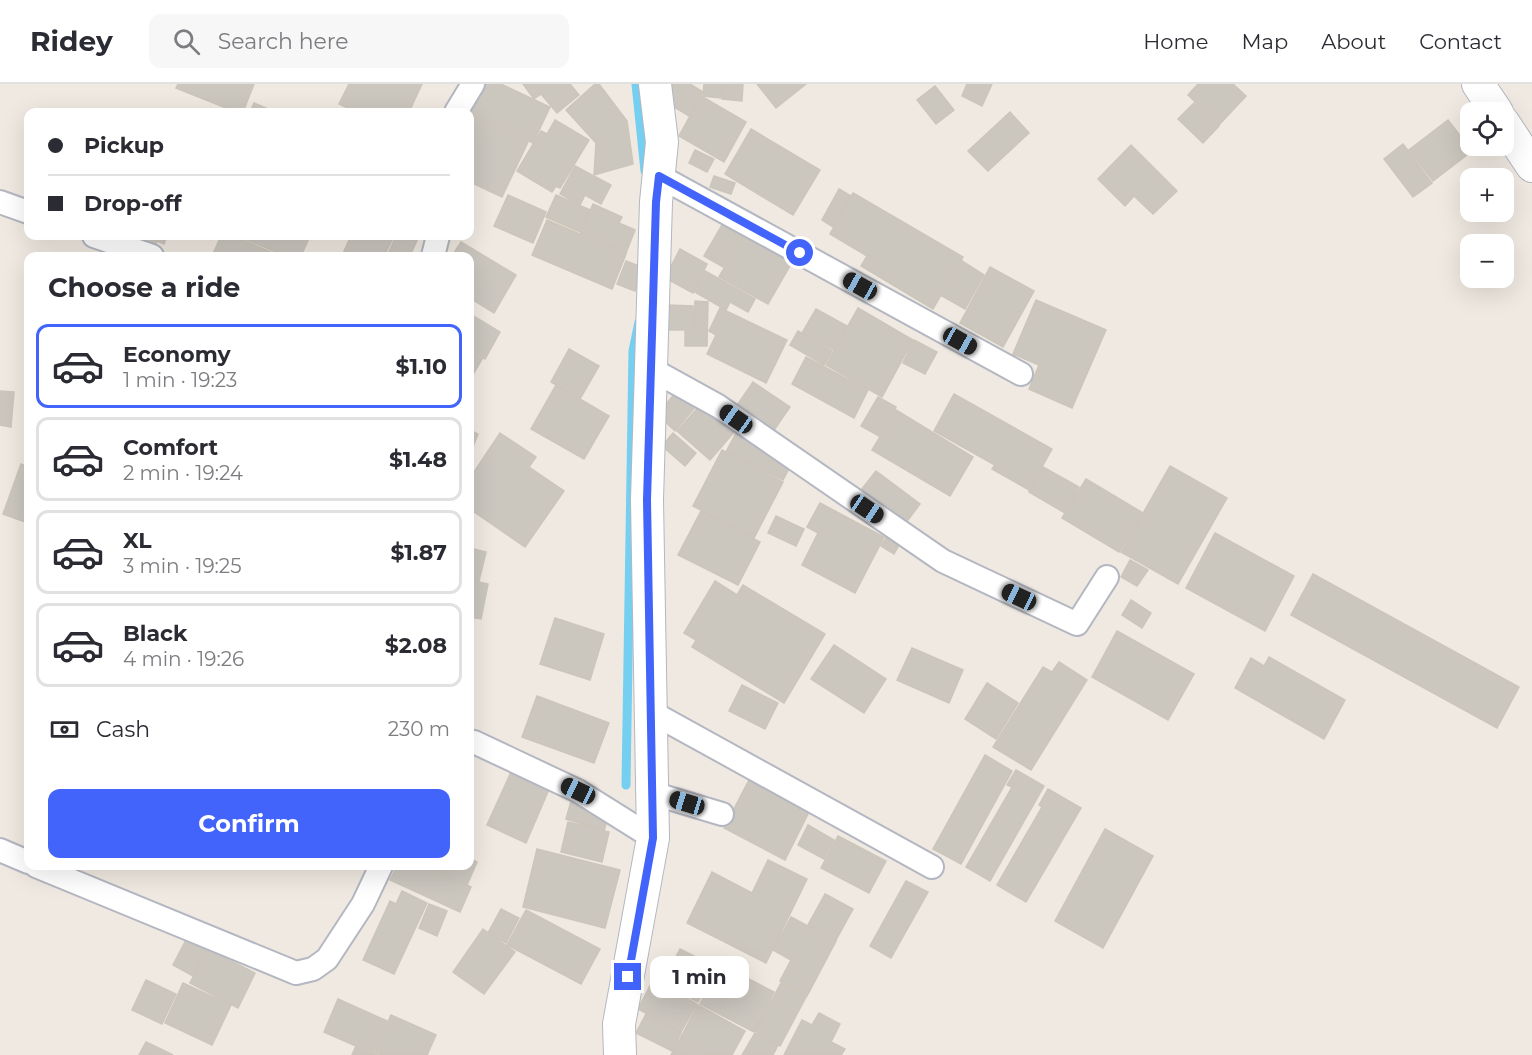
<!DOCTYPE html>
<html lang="en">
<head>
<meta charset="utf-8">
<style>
	body { margin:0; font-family:Montserrat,sans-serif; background:#f7f7f7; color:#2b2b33; height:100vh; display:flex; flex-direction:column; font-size:22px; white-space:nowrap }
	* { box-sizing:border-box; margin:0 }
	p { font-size:20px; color:#7c7c81 }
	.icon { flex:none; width:33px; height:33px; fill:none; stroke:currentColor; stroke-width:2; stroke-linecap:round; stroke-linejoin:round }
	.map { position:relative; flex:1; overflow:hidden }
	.sheet { position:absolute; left:24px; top:168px; width:450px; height:618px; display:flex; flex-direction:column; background:#fff; border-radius:12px; box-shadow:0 6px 24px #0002 }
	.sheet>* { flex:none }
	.top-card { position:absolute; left:24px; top:24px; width:450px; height:132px; border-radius:12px; box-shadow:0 6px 24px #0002; display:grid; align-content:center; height:132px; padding:0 24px; background:#fff }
	.tools { position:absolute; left:1460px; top:18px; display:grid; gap:12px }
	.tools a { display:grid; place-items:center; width:54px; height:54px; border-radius:12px; background:#fff; box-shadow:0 6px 24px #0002; font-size:30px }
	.end { position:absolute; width:27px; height:27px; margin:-14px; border:8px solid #4264fb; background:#fff; box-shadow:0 0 0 3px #fff }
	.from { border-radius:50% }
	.bubble { position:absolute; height:42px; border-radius:12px; background:#fff; box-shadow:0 6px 24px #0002; font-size:20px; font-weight:700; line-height:42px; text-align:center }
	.car { position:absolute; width:18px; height:36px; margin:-18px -9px; border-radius:8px; box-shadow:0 0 4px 2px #0007; background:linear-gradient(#222 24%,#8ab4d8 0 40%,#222 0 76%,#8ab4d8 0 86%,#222 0) }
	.top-card b { display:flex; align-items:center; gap:21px; height:57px; font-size:22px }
	.top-card b+b { border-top:2px solid #e1e1e2 }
	.top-card i { width:15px; height:15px; background:#2b2b33 }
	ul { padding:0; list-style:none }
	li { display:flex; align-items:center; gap:18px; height:84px; margin:0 12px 9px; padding:0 12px; border:3px solid #e1e1e2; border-radius:12px }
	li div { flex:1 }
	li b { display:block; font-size:22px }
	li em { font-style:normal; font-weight:700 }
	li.selected { border-color:#4264fb }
	li>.icon { width:54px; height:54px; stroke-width:1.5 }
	h2 { padding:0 24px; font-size:27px; line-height:72px }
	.pay { display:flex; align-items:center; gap:15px; height:66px; padding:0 24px; font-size:22px }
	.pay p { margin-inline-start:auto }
	.button { display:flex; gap:12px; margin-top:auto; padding:12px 24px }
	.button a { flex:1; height:69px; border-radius:12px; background:#4264fb; color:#fff; font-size:24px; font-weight:700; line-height:69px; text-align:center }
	header { display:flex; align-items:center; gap:36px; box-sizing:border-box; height:84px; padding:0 30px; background:#fff; border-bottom:2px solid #e1e1e2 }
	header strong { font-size:28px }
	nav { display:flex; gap:33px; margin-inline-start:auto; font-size:21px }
	.search { width:420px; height:54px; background:#f7f7f7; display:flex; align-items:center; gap:15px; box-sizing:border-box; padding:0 21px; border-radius:12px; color:#7c7c81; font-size:22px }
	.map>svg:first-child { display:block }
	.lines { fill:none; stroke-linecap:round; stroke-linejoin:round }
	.stream { stroke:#75cff0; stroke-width:9 }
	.building { fill:#cbc7bf; stroke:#cbc5ba; stroke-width:1.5 }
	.street-casing { stroke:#b4b7c1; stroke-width:26 }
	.secondary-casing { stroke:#b4b7c1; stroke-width:34 }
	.street { stroke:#fff; stroke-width:22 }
	.secondary { stroke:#fff; stroke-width:32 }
	.route { stroke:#4264fb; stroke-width:8 }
</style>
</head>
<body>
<header>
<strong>Ridey</strong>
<div class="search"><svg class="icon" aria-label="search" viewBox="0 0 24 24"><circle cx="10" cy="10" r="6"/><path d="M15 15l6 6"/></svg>Search here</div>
<nav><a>Home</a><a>Map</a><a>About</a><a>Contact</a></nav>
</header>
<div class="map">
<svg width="1532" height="971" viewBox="0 0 1532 971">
	<rect width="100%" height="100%" fill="#efe9e1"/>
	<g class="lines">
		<!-- stream -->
		<g class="stream">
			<polyline points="636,0 645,87"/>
			<polyline points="626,701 633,267 639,238"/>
		</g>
	</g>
	<!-- building -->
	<g class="building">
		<polygon points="178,0 254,0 243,28 236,28 176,4"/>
		<polygon points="349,0 422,0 409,28 356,28 339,20"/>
		<polygon points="479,0 501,0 550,23 533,59 466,27"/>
		<polygon points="523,0 570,0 579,11 557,29 541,10 534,15"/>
		<polygon points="595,0 599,0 627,37 633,80 594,91 596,59 566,26"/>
		<polygon points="670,0 690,0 703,8 689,32 661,15"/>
		<polygon points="704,0 723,0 721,14 703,12"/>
		<polygon points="724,0 743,0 742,17 722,15"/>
		<polygon points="757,0 806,0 776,24"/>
		<polygon points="967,0 992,0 982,22 962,12"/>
		<polygon points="1198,0 1233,0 1246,12 1219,41 1188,11"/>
		<polygon points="935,2 954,26 936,40 917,16"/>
		<polygon points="701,12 746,38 724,78 679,52"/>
		<polygon points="254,19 275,28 250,28"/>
		<polygon points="1194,19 1219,42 1203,59 1178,35"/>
		<polygon points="1010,28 1029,49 988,87 968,67"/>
		<polygon points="470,30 528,58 502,113 470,98"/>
		<polygon points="555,36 589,56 560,104 556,102 552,108 517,87 541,47 547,50"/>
		<polygon points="1448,36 1472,67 1433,97 1409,66"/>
		<polygon points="751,45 820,86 793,131 725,90"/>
		<polygon points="1403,60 1432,99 1413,113 1384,75"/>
		<polygon points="1131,61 1177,107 1153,130 1134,112 1125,122 1098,95"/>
		<polygon points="695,66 714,75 707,88 689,79"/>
		<polygon points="575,82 611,101 601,120 585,111 580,121 560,110"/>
		<polygon points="714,92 735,99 731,110 710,103"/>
		<polygon points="839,105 851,112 833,143 822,136"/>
		<polygon points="853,109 963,173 933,225 861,182 867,172 830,150"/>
		<polygon points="508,111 546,128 533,159 494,142"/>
		<polygon points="556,111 590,126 580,148 546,133"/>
		<polygon points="593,120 622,133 619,139 635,146 626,169 581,149"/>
		<polygon points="547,136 626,170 612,205 532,171"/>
		<polygon points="722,141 741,151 723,183 704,172"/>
		<polygon points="746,145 795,173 768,220 719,193"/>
		<polygon points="128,152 167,152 164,160 157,157 153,167 126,155"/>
		<polygon points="221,152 234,152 280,172 212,172"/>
		<polygon points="238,152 310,152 301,172 285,172"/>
		<polygon points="351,152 394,152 384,172 356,172 344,167"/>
		<polygon points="396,152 412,152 418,154 410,172 387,172"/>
		<polygon points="461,158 516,191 494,229 470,214 470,172 452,172"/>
		<polygon points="680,165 707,180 693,209 665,194"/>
		<polygon points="626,177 644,184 635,207 617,200"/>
		<polygon points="962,177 984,191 965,225 942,212"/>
		<polygon points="990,183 1034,207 1003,263 960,239"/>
		<polygon points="705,187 755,215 748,228 730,218 726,226 693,207"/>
		<polygon points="1036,216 1106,246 1072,324 1029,305 1039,281 1013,270"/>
		<polygon points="695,217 708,218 707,262 685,262 685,247 694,247"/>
		<polygon points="668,221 693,222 694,246 667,246"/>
		<polygon points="720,224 787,256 766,299 707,270 716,251 709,247"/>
		<polygon points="858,224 913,256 882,313 826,281"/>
		<polygon points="816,225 847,242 834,266 802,249"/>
		<polygon points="470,230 500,248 485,275 470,266"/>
		<polygon points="798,247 832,267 824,281 790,261"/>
		<polygon points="914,256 937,268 925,290 903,279"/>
		<polygon points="569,265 599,282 580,315 551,298"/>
		<polygon points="470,268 482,275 470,296"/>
		<polygon points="806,273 868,306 854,334 792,300"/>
		<polygon points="753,298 790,323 768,355 731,330"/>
		<polygon points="556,301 609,332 584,375 531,345"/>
		<polygon points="679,305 697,321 675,347 657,330"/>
		<polygon points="0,307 14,308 11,343 0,341"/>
		<polygon points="954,310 1052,365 1029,406 992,385 995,381 934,347"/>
		<polygon points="878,313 896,323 879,352 861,342"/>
		<polygon points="703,318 735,347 710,376 677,347"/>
		<polygon points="896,326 973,373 950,412 872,366"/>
		<polygon points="470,346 478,350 470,370"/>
		<polygon points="500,349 536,373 529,383 564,407 525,463 470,425 470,394"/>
		<polygon points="673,349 696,369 685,382 662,362"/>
		<polygon points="736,349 793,377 783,396 726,368"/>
		<polygon points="722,366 783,398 754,454 693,422"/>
		<polygon points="21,380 28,383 28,439 3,430"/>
		<polygon points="1170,382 1227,414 1178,500 1121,468"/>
		<polygon points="1043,383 1079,403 1065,429 1029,408"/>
		<polygon points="876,387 920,420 905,440 861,406"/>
		<polygon points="1086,395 1143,429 1119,468 1062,434"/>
		<polygon points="820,419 884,453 855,509 802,481 818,449 807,443"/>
		<polygon points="701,427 760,458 738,501 678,471"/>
		<polygon points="776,432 804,445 796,462 768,449"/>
		<polygon points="890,447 903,454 894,470 881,462"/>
		<polygon points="1215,449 1294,492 1265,547 1186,504"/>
		<polygon points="470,464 486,468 479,497 470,495"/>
		<polygon points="1130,476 1148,486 1137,502 1121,493"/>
		<polygon points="1313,490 1519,603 1497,644 1291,531"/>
		<polygon points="470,496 488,500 481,535 470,533"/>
		<polygon points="715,497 737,511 743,501 825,550 784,619 692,563 696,556 684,549"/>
		<polygon points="1131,516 1151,529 1142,544 1122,531"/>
		<polygon points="555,534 604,550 590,596 540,580"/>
		<polygon points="1117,547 1194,590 1168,636 1092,593"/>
		<polygon points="834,561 886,595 864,629 811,595"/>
		<polygon points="912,564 963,586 949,619 897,596"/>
		<polygon points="1269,573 1345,616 1324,655 1235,604 1251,574 1264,582"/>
		<polygon points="1059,578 1087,596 1031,686 993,663 1043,583 1052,588"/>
		<polygon points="987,599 1018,619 996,655 965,635"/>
		<polygon points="742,601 778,619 765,645 729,627"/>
		<polygon points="537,612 609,639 594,679 522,653"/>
		<polygon points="985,671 1012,687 961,780 933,765"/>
		<polygon points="512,686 550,703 526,759 487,741"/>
		<polygon points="1016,686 1044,702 990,797 966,783 1012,703 1007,701"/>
		<polygon points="750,694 810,726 785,776 724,744"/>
		<polygon points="1048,705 1081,724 1026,818 997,801 1042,723 1039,721"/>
		<polygon points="571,717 609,729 604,747 566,735"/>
		<polygon points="568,738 609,748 602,778 561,768"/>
		<polygon points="808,741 834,756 824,775 798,761"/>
		<polygon points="1105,745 1153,772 1103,864 1055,837"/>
		<polygon points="838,752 886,777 869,809 821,784"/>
		<polygon points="537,765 620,786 605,844 523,823"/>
		<polygon points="470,774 477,778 467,801 425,782 470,782"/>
		<polygon points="768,776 807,795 766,879 687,839 712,788 752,809"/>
		<polygon points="397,782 423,782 471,803 460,828 390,796"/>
		<polygon points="906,797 928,808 891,874 870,862"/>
		<polygon points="402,807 427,819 394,890 363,876 390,817 396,820"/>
		<polygon points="825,810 853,825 836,856 808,841"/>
		<polygon points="429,820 447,827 437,852 419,844"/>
		<polygon points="501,825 519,834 506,859 488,849"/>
		<polygon points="526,826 600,865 581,900 507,861"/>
		<polygon points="791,833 836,857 807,912 780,897 791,876 773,866"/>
		<polygon points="483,845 515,868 484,910 453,888"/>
		<polygon points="186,856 206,866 193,892 173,881"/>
		<polygon points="208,865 255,889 238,924 190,899"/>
		<polygon points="680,865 716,883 698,918 662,900"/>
		<polygon points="720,880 774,908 754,948 700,920"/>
		<polygon points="146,896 176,910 162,940 132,926"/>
		<polygon points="653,896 697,920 681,948 638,925"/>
		<polygon points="183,899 231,921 212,961 165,939"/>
		<polygon points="781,899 806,913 780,962 755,947"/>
		<polygon points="338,915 387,937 373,969 378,971 352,971 356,962 324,948"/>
		<polygon points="698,921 745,947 732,971 710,971 680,955"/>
		<polygon points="819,929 840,940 831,958 845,965 841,971 784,971 802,936 812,941"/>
		<polygon points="646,930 681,949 672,967 636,949"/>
		<polygon points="391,931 436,951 427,971 381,971 375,968"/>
		<polygon points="755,949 778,961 773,971 742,971"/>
		<polygon points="679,956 708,971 671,971"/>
		<polygon points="146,958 173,971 139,971"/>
	</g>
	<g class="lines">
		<!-- street casing -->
		<g class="street-casing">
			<g id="street">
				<polyline points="456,28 473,0"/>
				<polyline points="659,92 1021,290"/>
				<polyline points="0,118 28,128"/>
				<polyline points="94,152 152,172"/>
				<polyline points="433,172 438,152"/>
				<polyline points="651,285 718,322 943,477 1077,540 1107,493"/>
				<polyline points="651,628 932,783"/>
				<polyline points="470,658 474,658 578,707 653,754"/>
				<polyline points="652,709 722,730"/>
				<polyline points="0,766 28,778"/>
				<polyline points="36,782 296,889 313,885 327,875 363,820 381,782"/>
			</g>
		</g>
		<!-- secondary casing -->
		<g class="secondary-casing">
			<g id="secondary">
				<polyline points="1478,0 1497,28"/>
				<polyline points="1503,38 1532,82"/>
				<polyline points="620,971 619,940 653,754 647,416 656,118 662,58 655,0"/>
			</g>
		</g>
		<!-- street -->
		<use href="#street" class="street"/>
		<!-- secondary -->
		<use href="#secondary" class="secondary"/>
	</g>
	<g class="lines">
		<!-- route -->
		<polyline class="route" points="628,893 653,754 647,416 656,118 659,92 800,169"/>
	</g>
</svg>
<div class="tools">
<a><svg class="icon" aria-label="locate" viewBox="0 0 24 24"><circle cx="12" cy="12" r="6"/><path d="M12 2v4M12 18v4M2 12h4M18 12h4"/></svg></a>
<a>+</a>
<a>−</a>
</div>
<i class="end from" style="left:800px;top:169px"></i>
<i class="end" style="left:628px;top:893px"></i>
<div class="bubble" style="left:650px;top:872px;width:99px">1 min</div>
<i class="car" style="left:860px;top:202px;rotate:299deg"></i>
<i class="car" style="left:960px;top:257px;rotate:119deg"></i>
<i class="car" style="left:736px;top:335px;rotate:305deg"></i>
<i class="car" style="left:867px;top:425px;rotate:124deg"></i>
<i class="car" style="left:1019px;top:513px;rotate:295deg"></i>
<i class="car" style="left:578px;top:707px;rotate:295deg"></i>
<i class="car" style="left:687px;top:719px;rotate:287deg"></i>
<div class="top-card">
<b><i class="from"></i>Pickup</b>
<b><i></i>Drop-off</b>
</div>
<section class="sheet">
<h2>Choose a ride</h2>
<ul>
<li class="selected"><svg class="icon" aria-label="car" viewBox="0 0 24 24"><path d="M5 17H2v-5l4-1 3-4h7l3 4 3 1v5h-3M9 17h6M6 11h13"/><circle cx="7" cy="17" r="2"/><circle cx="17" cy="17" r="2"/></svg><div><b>Economy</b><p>1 min · 19:23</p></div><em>$1.10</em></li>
<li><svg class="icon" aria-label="car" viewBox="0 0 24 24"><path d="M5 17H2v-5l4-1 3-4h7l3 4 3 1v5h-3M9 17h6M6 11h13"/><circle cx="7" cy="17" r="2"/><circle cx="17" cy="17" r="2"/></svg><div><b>Comfort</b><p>2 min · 19:24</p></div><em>$1.48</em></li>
<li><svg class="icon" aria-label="car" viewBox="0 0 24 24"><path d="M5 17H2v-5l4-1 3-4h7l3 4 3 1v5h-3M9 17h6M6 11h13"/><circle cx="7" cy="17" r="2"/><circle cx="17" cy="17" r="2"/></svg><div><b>XL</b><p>3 min · 19:25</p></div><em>$1.87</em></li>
<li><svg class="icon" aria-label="car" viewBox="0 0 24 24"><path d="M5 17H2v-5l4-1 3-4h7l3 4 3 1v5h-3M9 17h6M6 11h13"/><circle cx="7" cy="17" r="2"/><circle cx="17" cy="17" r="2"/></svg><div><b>Black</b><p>4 min · 19:26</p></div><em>$2.08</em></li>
</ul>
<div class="pay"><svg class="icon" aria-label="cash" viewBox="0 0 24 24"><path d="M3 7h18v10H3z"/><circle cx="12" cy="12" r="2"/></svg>Cash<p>230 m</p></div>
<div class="button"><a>Confirm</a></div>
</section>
</div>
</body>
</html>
